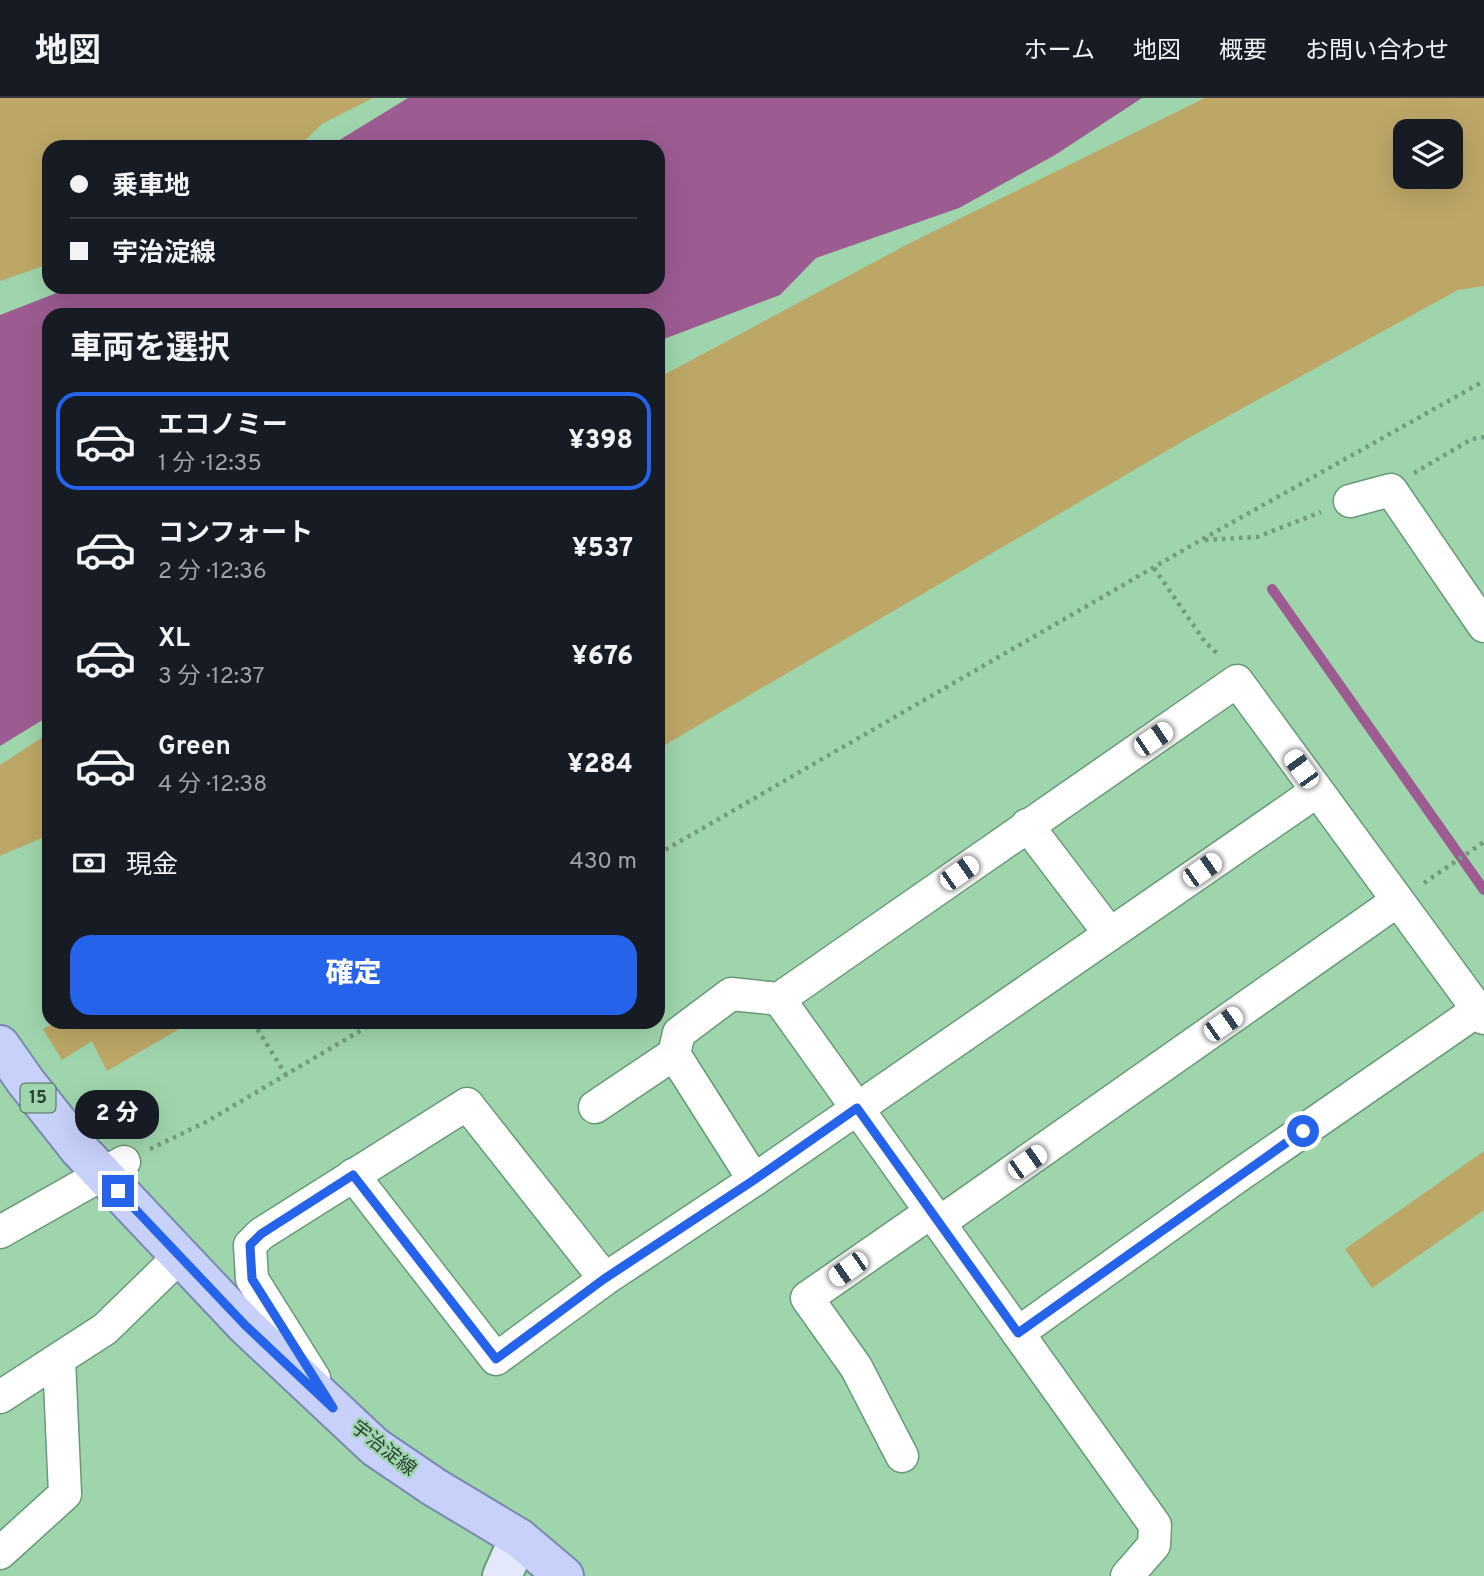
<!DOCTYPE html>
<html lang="ja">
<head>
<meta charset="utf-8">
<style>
	body { margin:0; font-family:Overpass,"Noto Sans JP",sans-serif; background:#20242c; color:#f1f3f6; height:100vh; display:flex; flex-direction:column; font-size:26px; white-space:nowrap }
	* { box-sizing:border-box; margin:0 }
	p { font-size:23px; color:#9ea1a6 }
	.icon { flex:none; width:38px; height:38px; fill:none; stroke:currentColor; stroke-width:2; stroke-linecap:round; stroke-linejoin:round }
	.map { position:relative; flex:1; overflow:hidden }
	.side { position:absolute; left:42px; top:210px; width:623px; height:721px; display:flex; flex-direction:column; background:#171b24; border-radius:21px; box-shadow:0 7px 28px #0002 }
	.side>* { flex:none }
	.hud { position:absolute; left:42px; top:42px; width:623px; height:154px; border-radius:21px; box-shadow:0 7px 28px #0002; display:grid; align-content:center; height:154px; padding:0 28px; background:#171b24 }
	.fabs { position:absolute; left:1393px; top:21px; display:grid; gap:14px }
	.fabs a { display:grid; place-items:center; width:70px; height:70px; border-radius:14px; background:#171b24; box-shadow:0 7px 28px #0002; font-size:35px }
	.end { position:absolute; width:32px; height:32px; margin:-16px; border:9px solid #2563eb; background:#fff; box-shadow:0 0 0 4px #fff }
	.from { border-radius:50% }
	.bubble { position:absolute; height:49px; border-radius:21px; background:#171b24; box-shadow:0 7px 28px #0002; font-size:23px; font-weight:800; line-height:49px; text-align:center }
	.car { position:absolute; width:21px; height:42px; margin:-21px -10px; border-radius:9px; box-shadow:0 0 5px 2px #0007; background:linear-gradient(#fff 24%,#345 0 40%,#fff 0 76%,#345 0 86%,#fff 0) }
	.hud b { display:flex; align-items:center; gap:24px; height:66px; font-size:26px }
	.hud b+b { border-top:2px solid #363941 }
	.hud i { width:18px; height:18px; background:#f1f3f6 }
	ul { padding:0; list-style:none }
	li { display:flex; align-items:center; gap:21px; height:98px; margin:0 14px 10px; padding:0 14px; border:4px solid transparent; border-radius:21px }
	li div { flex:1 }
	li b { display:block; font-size:26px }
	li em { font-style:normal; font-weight:800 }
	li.selected { border-color:#2563eb }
	li>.icon { width:63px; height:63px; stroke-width:1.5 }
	h2 { padding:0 28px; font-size:32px; line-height:84px }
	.pay { display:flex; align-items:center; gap:18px; height:77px; padding:0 28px; font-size:26px }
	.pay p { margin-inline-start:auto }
	.cta { display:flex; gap:14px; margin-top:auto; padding:14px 28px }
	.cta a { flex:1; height:80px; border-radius:21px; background:#2563eb; color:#fff; font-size:28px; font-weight:800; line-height:80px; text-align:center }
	header { display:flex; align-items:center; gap:42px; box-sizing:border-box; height:98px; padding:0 35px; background:#171b24; border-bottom:2px solid #363941 }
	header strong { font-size:33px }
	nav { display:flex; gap:38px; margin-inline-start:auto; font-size:24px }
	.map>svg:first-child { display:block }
	.green { fill:#bca766; fill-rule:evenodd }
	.water { fill:#9c5c91 }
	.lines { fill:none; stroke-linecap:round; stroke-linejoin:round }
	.stream { stroke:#9c5c91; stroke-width:10 }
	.minor-casing { stroke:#679a76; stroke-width:35 }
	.secondary-casing { stroke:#679a76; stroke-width:42 }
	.primary-casing { stroke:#788ab0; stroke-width:42 }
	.path { stroke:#729c7d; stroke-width:4.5; stroke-dasharray:3.5 5; stroke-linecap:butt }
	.minor { stroke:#fff; stroke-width:32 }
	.secondary { stroke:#e3e8fc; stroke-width:38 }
	.primary { stroke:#c7d1f9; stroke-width:38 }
	.route { stroke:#2563eb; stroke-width:9 }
	.labels { text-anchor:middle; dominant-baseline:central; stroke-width:5; stroke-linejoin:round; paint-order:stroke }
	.shield { fill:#9fd5ad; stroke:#4d6d56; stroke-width:2 }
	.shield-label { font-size:18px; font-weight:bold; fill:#2a4030 }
	.street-label { font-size:19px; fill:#2a4030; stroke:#9fd5ad }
</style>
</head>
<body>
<header>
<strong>地図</strong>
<nav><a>ホーム</a><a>地図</a><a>概要</a><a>お問い合わせ</a></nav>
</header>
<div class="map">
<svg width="1484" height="1478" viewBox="0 0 1484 1478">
	<rect width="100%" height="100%" fill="#9fd5ad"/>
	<!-- green -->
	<g class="green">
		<polygon points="0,0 373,0 322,26 298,49 49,49 49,166 0,183"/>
		<path d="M1205,0H1484V188L1458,192L1192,338L658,651V280L906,147ZM1405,33H1451V79H1405Z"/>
		<polygon points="49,635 49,737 0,758 0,667"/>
		<polygon points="56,924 191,924 107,973 92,943 62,962 43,931"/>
		<polygon points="1484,1053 1484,1112 1372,1190 1345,1151"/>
	</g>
	<!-- water -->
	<polygon class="water" points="408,0 1142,0 1055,57 959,110 816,160 780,197 664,241 658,260 658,217 49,217 49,618 0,648 0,217 72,189 658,189 658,49 328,49"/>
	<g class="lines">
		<!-- stream -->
		<polyline class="stream" points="1272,491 1484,792"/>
		<!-- minor casing -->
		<g class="minor-casing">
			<g id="minor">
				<polyline points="1350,403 1391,392 1484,528"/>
				<polyline points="1027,727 1110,836"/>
				<polyline points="779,901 1155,1427 1154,1447 1127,1478"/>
				<polyline points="595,1009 674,956"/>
				<polyline points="353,1077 496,1261 605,1181 754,1082 1317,693"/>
				<polyline points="754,1082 674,956 679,935 731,896 779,901 1237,583 1484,920"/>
				<polyline points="939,1125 1397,803"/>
				<polyline points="0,1134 124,1064"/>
				<polyline points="1018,1235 1238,1078 1478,912"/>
				<polyline points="314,1280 252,1181 250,1147 261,1136 467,1006 605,1181"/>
				<polyline points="0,1299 105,1231 179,1159"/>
				<polyline points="902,1358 856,1269 807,1200 931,1114"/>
				<polyline points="0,1455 65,1396 59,1261"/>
			</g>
		</g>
		<!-- secondary casing -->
		<g class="secondary-casing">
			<polyline id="secondary" points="502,1478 519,1440"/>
		</g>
		<!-- primary casing -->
		<g class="primary-casing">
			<polyline id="primary" points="0,947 26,984 79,1051 246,1228 375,1349 434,1389 519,1440 564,1478"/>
		</g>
		<!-- path -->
		<g class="path">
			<polyline points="1414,375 1472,341 1484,339"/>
			<polyline points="1205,442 1257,439 1321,414"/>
			<polyline points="1154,470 1205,544 1220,558"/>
			<polyline points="658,756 1201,442 1484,283"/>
			<polyline points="1424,785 1484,744"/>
			<polyline points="253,924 286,977"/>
			<polyline points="150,1051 206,1024 375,924"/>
		</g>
		<!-- minor -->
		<use href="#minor" class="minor"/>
		<!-- secondary -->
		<use href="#secondary" class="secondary"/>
		<!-- primary -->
		<use href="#primary" class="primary"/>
	</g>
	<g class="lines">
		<!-- route -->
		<polyline class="route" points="118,1093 246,1228 333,1310 252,1181 250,1147 261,1136 353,1077 496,1261 604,1181 754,1082 857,1010 1018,1235 1303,1033"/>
	</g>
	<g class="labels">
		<!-- shield labels -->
		<rect class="shield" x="20.5" y="985.5" width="35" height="29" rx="5"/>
		<g class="shield-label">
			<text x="38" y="1000">15</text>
		</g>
		<!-- street labels -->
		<g class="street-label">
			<text transform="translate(383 1351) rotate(38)">宇治淀線</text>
		</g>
	</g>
</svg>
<div class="fabs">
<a><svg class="icon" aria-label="layers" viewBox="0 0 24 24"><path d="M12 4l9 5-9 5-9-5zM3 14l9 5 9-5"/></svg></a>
</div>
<i class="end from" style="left:1303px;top:1033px"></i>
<i class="end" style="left:118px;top:1093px"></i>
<div class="bubble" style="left:75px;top:992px;width:84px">2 分</div>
<i class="car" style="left:1153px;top:641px;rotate:56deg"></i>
<i class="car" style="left:1301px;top:671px;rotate:324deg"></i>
<i class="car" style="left:1202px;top:772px;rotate:55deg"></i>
<i class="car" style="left:959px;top:775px;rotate:55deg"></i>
<i class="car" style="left:1223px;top:926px;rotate:55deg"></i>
<i class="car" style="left:1027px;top:1064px;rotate:55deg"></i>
<i class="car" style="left:848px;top:1171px;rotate:235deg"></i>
<div class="hud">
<b><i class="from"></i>乗車地</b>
<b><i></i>宇治淀線</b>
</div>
<section class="side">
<h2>車両を選択</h2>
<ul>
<li class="selected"><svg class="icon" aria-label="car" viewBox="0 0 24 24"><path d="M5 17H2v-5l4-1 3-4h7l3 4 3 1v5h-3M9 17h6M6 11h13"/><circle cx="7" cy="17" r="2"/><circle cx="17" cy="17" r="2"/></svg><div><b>エコノミー</b><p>1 分 · 12:35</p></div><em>¥398</em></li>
<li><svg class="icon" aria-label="car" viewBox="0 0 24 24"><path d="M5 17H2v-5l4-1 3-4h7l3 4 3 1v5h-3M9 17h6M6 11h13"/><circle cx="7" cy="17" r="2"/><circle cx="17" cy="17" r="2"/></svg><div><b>コンフォート</b><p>2 分 · 12:36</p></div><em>¥537</em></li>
<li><svg class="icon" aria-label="car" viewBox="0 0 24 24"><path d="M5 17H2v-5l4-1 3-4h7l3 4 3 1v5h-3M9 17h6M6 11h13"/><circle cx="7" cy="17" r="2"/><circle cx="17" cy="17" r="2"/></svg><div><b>XL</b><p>3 分 · 12:37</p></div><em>¥676</em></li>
<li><svg class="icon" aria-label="car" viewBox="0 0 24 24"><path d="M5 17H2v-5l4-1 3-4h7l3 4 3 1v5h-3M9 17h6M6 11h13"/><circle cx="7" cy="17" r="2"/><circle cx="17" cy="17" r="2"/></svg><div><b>Green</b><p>4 分 · 12:38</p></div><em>¥284</em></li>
</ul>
<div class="pay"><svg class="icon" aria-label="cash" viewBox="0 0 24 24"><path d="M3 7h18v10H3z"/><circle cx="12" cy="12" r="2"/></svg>現金<p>430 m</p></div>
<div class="cta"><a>確定</a></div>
</section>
</div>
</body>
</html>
